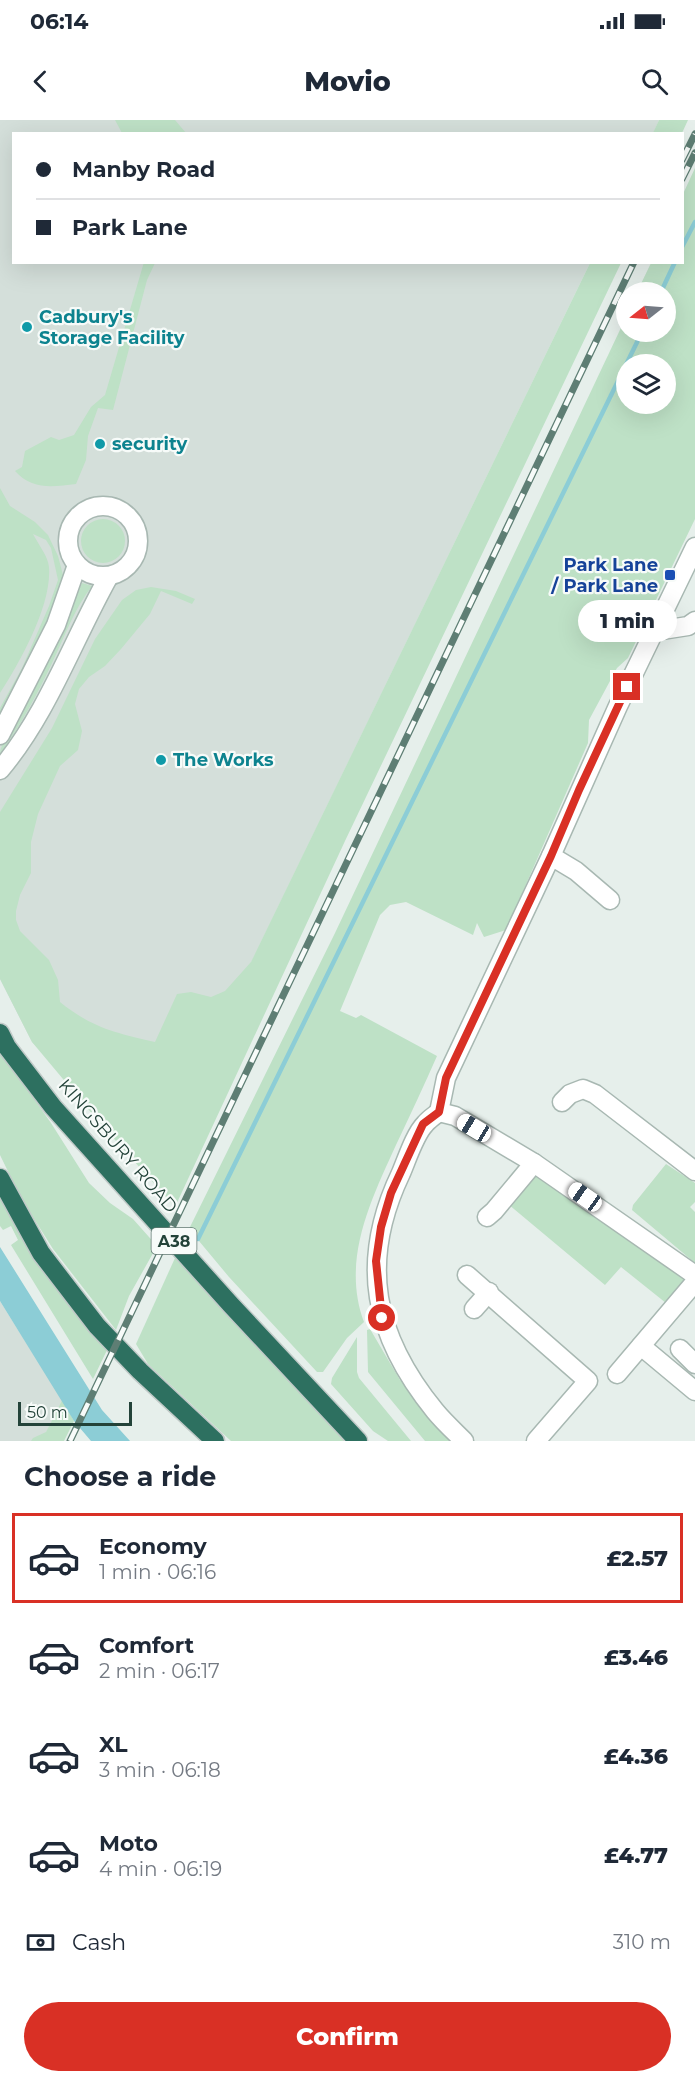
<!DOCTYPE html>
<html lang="en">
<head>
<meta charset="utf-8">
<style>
	body { margin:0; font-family:Montserrat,sans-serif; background:#f2f2f3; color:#1f2937; height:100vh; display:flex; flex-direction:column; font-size:22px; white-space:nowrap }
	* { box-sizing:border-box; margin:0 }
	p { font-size:20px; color:#747a83 }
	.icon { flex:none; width:33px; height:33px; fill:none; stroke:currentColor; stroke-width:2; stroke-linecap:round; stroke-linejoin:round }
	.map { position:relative; height:1321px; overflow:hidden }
	.panel { display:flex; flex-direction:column; background:#fff; flex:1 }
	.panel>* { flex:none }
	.guide { position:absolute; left:12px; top:12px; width:672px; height:132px; border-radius:0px; box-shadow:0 6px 24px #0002; display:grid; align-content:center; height:132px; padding:0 24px; background:#fff }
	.needle { width:39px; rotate:253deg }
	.buttons { position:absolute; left:616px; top:162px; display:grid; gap:12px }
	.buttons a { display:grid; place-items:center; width:60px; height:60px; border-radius:50%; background:#fff; box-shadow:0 6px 24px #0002; font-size:30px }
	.scale { position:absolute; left:18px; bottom:15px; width:114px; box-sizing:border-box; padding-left:6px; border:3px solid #234339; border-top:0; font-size:16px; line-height:21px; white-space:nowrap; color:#234339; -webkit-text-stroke:4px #f7fbf9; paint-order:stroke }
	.end { position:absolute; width:27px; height:27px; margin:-14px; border:8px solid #d93025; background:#fff; box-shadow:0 0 0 3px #fff }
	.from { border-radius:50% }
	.bubble { position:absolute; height:42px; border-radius:21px; background:#fff; box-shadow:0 6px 24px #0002; font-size:20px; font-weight:800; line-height:42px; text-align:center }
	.car { position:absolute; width:18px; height:36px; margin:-18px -9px; border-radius:8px; box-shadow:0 0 4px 2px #0007; background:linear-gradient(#fff 24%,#345 0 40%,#fff 0 76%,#345 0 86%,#fff 0) }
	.guide b { display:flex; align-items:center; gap:21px; height:57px; font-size:22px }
	.guide b+b { border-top:2px solid #e0e1e3 }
	.guide i { width:15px; height:15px; background:#1f2937 }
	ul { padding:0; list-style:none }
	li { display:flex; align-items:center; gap:18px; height:90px; margin:0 12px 9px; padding:0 12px; border:3px solid transparent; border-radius:0px }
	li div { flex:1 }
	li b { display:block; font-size:22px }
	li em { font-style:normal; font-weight:800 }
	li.on { border-color:#d93025 }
	li>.icon { width:54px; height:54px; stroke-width:1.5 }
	h2 { padding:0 24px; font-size:27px; line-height:72px }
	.pay { display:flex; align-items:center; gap:15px; height:66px; padding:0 24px; font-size:22px }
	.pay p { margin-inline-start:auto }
	.cta { display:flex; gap:12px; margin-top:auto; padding:12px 24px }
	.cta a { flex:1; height:69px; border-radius:36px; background:#d93025; color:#fff; font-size:24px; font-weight:800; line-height:69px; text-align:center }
	.status { display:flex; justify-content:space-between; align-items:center; height:42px; padding:0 30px; background:#fff; direction:ltr }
	.status svg { height:16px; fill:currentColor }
	header { display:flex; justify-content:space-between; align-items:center; height:78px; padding:0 24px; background:#fff; font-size:27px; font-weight:800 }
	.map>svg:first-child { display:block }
	.built { fill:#d4dfda }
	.green { fill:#bee1c6; fill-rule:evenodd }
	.water { fill:#8ccdd6 }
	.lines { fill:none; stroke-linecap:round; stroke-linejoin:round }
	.stream { stroke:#8ccdd6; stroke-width:4.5 }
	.minor-casing { stroke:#a8b8b2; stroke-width:21 }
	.highway-casing { stroke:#c1cac8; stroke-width:21 }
	.minor { stroke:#fff; stroke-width:18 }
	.highway { stroke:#2d7060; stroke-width:18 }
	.rail-casing { stroke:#5e7e74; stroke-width:7 }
	.rail { stroke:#f7fbf9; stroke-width:4.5; stroke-dasharray:14; stroke-linecap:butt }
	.route { stroke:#d93025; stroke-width:8 }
	.culture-dot { fill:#0f9aa8; stroke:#f7fbf9; stroke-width:2 }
	.transit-dot { fill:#1a4fb4; stroke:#f7fbf9; stroke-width:2 }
	.labels { text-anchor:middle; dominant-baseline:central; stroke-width:4.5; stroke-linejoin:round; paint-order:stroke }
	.shield { fill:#f7fbf9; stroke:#637a73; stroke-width:1.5 }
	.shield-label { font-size:16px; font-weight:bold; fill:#234339 }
	.culture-label { font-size:18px; font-weight:bold; fill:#0d838f; stroke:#f7fbf9; text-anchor:start }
	.transit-label { font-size:18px; font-weight:bold; fill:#164399; stroke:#f7fbf9; text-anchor:end }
	.street-label { font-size:18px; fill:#234339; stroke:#f7fbf9 }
</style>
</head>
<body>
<div class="status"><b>06:14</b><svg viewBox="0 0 49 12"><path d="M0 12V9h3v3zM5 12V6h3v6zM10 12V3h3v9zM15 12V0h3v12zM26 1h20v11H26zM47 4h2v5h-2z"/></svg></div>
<header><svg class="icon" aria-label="back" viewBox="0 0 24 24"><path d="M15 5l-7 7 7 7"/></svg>Movio<svg class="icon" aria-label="search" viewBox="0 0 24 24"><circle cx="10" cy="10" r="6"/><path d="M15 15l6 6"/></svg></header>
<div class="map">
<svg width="695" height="1321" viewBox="0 0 695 1321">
	<rect width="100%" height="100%" fill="#e6efeb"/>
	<!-- built -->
	<g class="built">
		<polygon points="0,0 659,0 653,14 14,14 14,142 590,143 232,882 88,979 32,922 0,859"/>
		<polygon points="0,1181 62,1280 42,1321 0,1321"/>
	</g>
	<!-- green -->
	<g class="green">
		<polygon points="115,0 175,0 186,13 122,13"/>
		<polygon points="659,0 688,0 682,13 653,13"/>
		<path d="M695,48V399L628,538L617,548L589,600L588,623L506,810L484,817L477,803L473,815L406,782L390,785L380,795L340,891L356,898L361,895L437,936C424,966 410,995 396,1025C371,1080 341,1140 364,1202L347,1218L323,1252H317L229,1157L189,1109L335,813L627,195V212H666V172H637L651,143L682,142L683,74ZM666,244V284H627V244Z"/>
		<path d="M144,142L155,143L147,160L113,290L98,288L88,316L86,340L76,364C52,367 32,370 15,351L22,347L25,331L51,317L59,320L74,315L91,287L105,275Z"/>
		<path d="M590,143H621L345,721L175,1087L99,1002L32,922L0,859V692L52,608L95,519L122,480L136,470L151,467L176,471L195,479L192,484L161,471L150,494L121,529L105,546L89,557L79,569L75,584L82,611L78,630L60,646L38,694L31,722V753L20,775L16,791V800L20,811L49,840L58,860L60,882C92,908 116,913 155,922L177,874L191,872L211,877L225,871L251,842Z"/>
		<path d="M0,368L10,386L35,402L48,415L58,436L63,455L62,464L45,507L0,595V588L22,548L49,486L58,460L51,428L46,420L33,414C38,424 48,436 49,447C52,485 20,542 0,573Z"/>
		<circle cx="103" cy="421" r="22"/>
		<path d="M82,463L92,466C75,488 65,515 53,541C38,573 21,605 0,634C0,623 12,612 17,602C42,557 62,510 82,463Z"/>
		<polygon points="0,931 51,1003 89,1063 110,1083 133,1099 157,1126 129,1176 116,1210 53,1129 21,1078 0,1035"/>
		<polygon points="666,1044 695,1063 695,1082 690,1087 695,1092 695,1143 632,1090 633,1085"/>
		<polygon points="533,1054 683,1155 684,1162 666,1183 621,1147 605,1165 508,1084"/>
		<polygon points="0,1075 109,1226 93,1259 11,1125 18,1120 11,1106 3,1110 0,1106"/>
		<polygon points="175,1138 194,1156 347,1321 231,1321 148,1244 136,1224"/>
		<polygon points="370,1209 400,1260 409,1265 459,1321 425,1321 368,1252 367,1210"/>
		<polygon points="357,1217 357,1252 359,1258 411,1321 388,1321 373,1311 331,1264 332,1258"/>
		<polygon points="62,1280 74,1301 64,1321 31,1321 33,1318 46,1312"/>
	</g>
	<!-- water -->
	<polygon class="water" points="0,1127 102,1290 130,1321 91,1321 74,1301 0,1181"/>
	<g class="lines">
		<!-- stream -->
		<g class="stream">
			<polyline points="682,127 695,102"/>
			<polyline points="661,172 675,142"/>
			<polyline points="198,1119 642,212"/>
		</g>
		<!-- minor casing -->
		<g class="minor-casing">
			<g id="minor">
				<circle cx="103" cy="421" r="35"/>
				<polyline points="656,511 688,506 695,501"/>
				<polyline points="0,615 56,505 77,445"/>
				<path d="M0,650C48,593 73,520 109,456"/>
				<polyline points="551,736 576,751 610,780"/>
				<polyline points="562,982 570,974 583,969 595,974 695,1051"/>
				<polyline points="439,992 446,958 551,736 618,586 695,427"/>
				<path d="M439,992C434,996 429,999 425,1004C415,1014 407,1039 401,1053C358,1143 374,1216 435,1291C444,1302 454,1311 464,1321"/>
				<polyline points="439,992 455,996 534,1043 695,1155"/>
				<polyline points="487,1097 494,1091 534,1043"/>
				<polyline points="467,1155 588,1261 536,1321"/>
				<polyline points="474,1189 489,1172"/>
				<polyline points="641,1226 695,1271"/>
				<polyline points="680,1229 695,1244"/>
				<polyline points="617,1254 695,1162"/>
			</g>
		</g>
		<!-- highway casing -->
		<g class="highway-casing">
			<g id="highway">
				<polyline points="0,913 7,927 53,987 231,1185 358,1321"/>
				<polyline points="0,1058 41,1133 97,1206 140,1251 215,1321"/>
			</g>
		</g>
		<!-- minor -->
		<use href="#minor" class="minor"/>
		<!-- highway -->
		<use href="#highway" class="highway"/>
		<!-- rail casing -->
		<g class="rail-casing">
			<g id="rail">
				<polyline points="682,40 695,14"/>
				<polyline points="682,59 695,33"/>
				<polyline points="70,1321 634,142"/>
			</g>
		</g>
		<!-- rail -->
		<use href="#rail" class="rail"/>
	</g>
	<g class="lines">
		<!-- route -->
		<polyline class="route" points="382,1198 376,1141 381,1107 391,1073 423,1004 439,992 446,958 551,736 579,670 627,567"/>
	</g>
	<!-- markers -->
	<g class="culture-dot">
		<circle cx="27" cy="207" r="6"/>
		<circle cx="100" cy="324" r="6"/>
		<circle cx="161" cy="640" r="6"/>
	</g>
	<rect class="transit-dot" x="664" y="449" width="12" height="12" rx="3"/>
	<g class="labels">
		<!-- shield labels -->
		<rect class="shield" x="151.5" y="1108" width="45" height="26" rx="4.5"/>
		<g class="shield-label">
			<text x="174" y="1121">A38</text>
		</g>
		<!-- culture labels -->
		<g class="culture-label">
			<text x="39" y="197">Cadbury's<tspan x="39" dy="21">Storage Facility</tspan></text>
			<text x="112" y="324">security</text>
			<text x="173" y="640">The Works</text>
		</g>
		<!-- transit labels -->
		<g class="transit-label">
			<text x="658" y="445">Park Lane<tspan x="658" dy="21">/ Park Lane</tspan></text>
		</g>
		<!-- street labels -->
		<g class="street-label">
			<text transform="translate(118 1026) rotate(49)">KINGSBURY ROAD</text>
		</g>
	</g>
</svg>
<div class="buttons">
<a><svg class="needle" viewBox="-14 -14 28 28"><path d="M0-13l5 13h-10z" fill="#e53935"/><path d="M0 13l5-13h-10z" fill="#747a83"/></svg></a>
<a><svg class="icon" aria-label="layers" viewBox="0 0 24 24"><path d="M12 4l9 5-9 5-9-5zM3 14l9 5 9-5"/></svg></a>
</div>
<div class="scale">50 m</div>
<i class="end from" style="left:382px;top:1198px"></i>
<i class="end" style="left:627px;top:567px"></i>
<div class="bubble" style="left:578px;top:480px;width:99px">1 min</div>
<i class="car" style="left:474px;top:1008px;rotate:301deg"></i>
<i class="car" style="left:585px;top:1077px;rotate:305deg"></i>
<div class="guide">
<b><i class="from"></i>Manby Road</b>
<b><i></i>Park Lane</b>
</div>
</div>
<section class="panel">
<h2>Choose a ride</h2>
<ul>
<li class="on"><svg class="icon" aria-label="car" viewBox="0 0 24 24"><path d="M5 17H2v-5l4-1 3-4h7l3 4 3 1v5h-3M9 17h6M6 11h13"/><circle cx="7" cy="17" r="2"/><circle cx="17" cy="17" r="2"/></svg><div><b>Economy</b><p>1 min · 06:16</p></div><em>£2.57</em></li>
<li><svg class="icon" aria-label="car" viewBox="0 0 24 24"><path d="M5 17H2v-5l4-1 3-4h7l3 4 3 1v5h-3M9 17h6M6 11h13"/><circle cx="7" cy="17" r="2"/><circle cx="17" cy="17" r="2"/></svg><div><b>Comfort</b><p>2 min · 06:17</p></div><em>£3.46</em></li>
<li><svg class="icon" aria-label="car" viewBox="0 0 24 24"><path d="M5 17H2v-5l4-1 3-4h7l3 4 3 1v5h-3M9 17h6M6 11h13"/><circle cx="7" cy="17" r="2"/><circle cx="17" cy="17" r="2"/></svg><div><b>XL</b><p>3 min · 06:18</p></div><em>£4.36</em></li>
<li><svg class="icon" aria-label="car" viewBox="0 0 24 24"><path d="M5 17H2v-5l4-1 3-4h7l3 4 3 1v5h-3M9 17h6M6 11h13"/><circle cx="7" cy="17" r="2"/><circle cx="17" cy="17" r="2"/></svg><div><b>Moto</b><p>4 min · 06:19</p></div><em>£4.77</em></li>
</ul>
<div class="pay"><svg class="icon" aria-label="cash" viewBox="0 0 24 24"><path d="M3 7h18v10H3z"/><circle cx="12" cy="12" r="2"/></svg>Cash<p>310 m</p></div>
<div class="cta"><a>Confirm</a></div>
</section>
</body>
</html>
